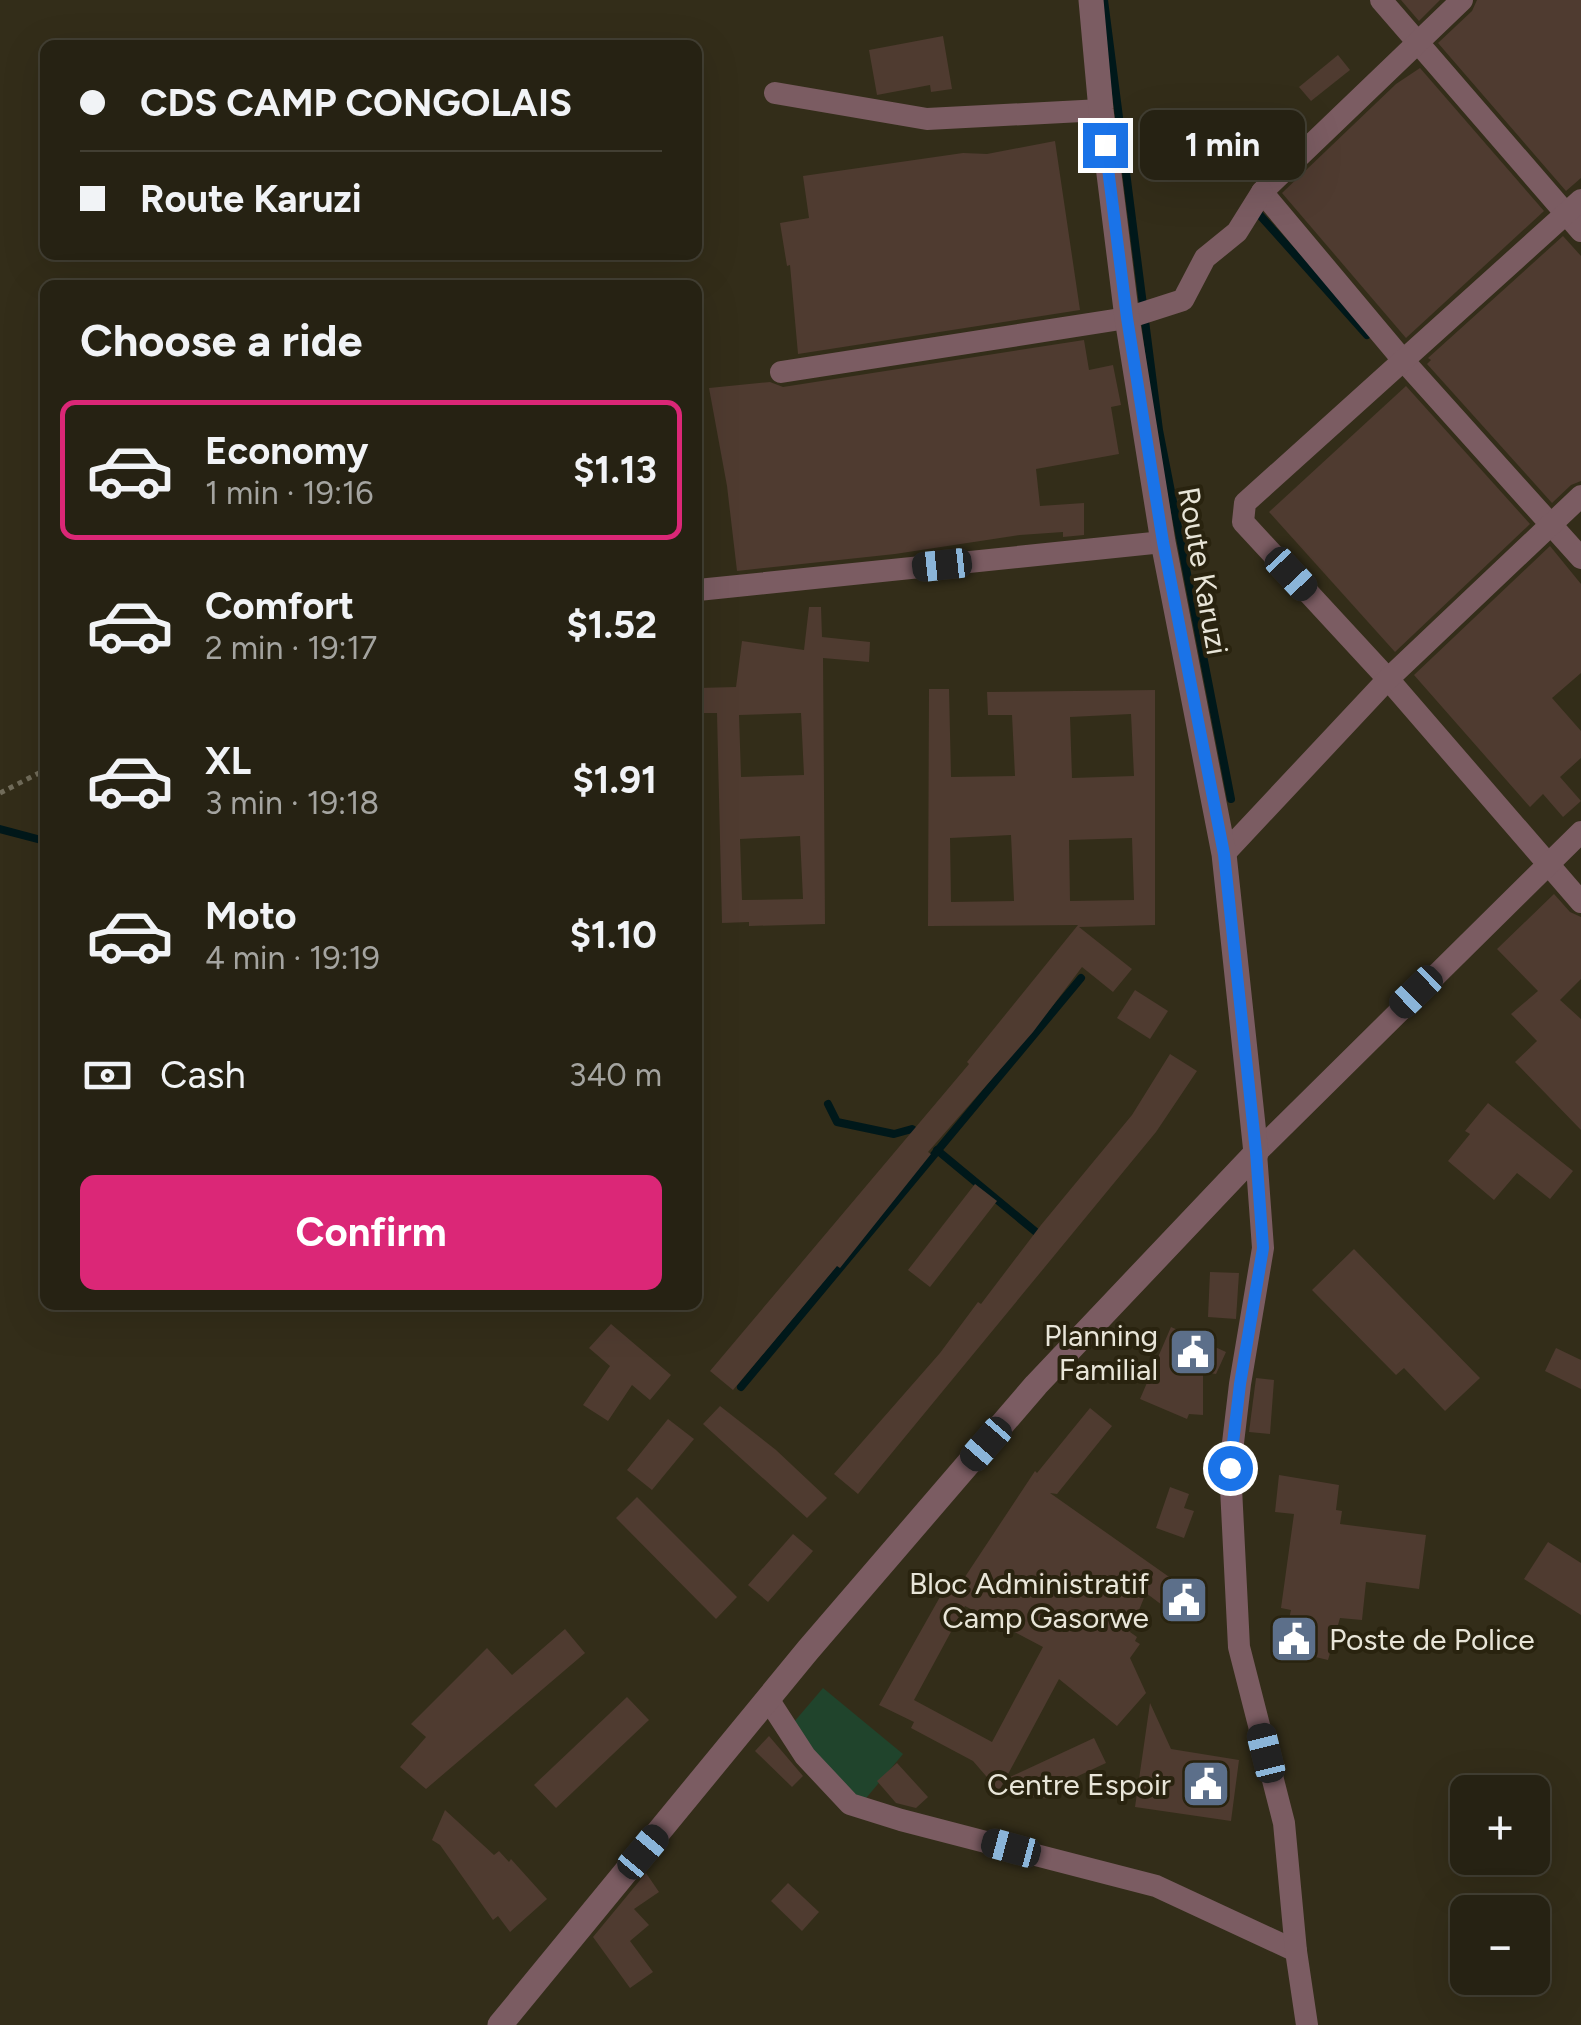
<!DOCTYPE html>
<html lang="en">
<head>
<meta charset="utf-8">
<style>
	body { margin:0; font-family:Figtree,sans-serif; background:#2e2a1c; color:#f1f3f6; height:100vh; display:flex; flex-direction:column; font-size:38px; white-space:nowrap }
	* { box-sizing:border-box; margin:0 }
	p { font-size:32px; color:#a4a4a0 }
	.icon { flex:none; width:55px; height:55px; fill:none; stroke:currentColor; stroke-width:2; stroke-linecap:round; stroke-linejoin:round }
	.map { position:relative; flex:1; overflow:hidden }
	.sheet { position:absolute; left:40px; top:280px; width:662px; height:1030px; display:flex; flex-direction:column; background:#262213; border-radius:15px; box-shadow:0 10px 40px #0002,0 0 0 2px #423f33 }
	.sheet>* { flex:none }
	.hud { position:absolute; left:40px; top:40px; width:662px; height:220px; border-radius:15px; box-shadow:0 10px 40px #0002,0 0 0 2px #423f33; display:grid; align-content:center; height:220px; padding:0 40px; background:#262213 }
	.tools { position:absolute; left:1450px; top:1775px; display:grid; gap:20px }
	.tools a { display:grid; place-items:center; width:100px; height:100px; border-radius:15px; background:#262213; box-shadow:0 10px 40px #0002,0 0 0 2px #423f33; font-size:50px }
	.end { position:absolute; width:45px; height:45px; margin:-22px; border:12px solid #1a73e8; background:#fff; box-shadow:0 0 0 5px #fff }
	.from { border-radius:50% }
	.bubble { position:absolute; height:70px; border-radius:15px; background:#262213; box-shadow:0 10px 40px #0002,0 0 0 2px #423f33; font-size:32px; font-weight:700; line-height:70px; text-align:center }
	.car { position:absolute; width:30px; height:60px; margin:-30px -15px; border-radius:12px; box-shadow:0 0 8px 2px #0007; background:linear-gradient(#222 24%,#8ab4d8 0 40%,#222 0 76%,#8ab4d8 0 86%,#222 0) }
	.hud b { display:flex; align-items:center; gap:35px; height:95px; font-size:38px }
	.hud b+b { border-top:2px solid #423f33 }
	.hud i { width:25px; height:25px; background:#f1f3f6 }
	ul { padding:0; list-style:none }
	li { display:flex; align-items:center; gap:30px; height:140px; margin:0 20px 15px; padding:0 20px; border:5px solid transparent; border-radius:15px }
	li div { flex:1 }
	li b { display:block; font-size:38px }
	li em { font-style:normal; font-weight:700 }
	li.selected { border-color:#db2777 }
	li>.icon { width:90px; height:90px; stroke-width:1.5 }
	h2 { padding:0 40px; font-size:45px; line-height:120px }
	.pay { display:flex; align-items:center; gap:25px; height:110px; padding:0 40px; font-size:38px }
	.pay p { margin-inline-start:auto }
	.action { display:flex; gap:20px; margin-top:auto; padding:20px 40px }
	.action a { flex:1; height:115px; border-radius:15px; background:#db2777; color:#fff; font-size:40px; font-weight:700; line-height:115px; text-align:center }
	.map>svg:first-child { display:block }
	.green { fill:#20442c }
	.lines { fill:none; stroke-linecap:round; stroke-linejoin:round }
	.stream { stroke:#00181a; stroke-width:8 }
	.building { fill:#4f3b30; fill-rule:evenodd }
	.path { stroke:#716c5a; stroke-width:5; stroke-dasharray:5 5; stroke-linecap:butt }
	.minor { stroke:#7b5c62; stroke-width:22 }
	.tertiary { stroke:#7b5c62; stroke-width:25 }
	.route { stroke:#1a73e8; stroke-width:12 }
	.labels { text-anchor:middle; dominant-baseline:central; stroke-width:8; stroke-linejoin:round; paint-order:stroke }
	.street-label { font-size:30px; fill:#e8e5d8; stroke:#29230f }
	.poi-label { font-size:30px; fill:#e8e5d8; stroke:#29230f; text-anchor:end }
</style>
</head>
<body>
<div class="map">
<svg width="1581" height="2025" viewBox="0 0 1581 2025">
	<rect width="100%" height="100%" fill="#332d19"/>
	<!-- green -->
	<polygon class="green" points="823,1688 903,1754 862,1803 782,1736"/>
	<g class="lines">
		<!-- stream -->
		<g class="stream">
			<polyline points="1104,0 1159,430 1231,799"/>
			<polyline points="1257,212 1367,335"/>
			<polyline points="0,829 45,841"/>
			<polyline points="828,1104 837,1122 894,1134 912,1129 919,1134"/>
			<polyline points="937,1150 1042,1237"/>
			<polyline points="741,1387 1081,978"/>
		</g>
	</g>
	<!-- building -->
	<g class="building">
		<polygon points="1401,0 1440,0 1419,21"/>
		<polygon points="1477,0 1581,0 1581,178 1566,191 1438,43 1472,11"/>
		<polygon points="943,36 952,89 931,92 930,85 877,95 869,50"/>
		<polygon points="1338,55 1350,70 1311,101 1299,87"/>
		<polygon points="1420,68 1544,211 1406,338 1282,193 1396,84"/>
		<polygon points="1055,141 1080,310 798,354 790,265 787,266 780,223 809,218 803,176 963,153 987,154"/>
		<polygon points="1563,236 1581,256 1581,481 1571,485 1552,503 1427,364 1431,360 1428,358"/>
		<polygon points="1084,340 1089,370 1113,365 1121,405 1111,407 1119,454 1036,469 1040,506 1084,503 1084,535 1063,537 1063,532 1020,535 895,554 737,571 727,486 709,388 770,382 783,387"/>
		<polygon points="1406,386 1530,524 1395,652 1269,512"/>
		<polygon points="1550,546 1581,584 1581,673 1552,698 1581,731 1581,758 1560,777 1581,801 1563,817 1543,794 1530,807 1414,675"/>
		<path d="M809,607H821L822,637L870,642L869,662L823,658L825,924L749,926V922L722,923L717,713H698V688L736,687L742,641L804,650ZM801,713L804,775L741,777L739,715ZM800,836L803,899L742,900L740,839Z"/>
		<path d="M929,689H949L951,777L1015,776L1012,715H988L987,692L1155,690V925L1079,927L1132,969L1113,992L1082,967L1033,1032L928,1152L931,1154L840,1268L837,1266L733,1390L710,1371L969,1064L967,1062L1078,925L928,926ZM1131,714L1134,776L1072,778L1070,717ZM1011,835L1014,901L951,902L950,838ZM1132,838L1134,900L1070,901L1069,840Z"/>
		<polygon points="1554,894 1570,912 1581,917 1581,979 1560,1000 1581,1019 1581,1130 1515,1062 1537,1041 1511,1014 1538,991 1497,949"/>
		<polygon points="1135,990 1168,1011 1150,1039 1117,1018"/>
		<polygon points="1170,1054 1197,1071 1156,1132 858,1494 834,1474 940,1353 978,1302 981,1304 1041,1225 1132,1115"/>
		<polygon points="1488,1103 1573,1171 1550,1199 1517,1173 1494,1200 1448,1161 1470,1134 1465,1131"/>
		<polygon points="975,1184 997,1201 930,1287 908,1270"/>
		<polygon points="1354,1249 1480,1378 1445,1411 1404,1368 1396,1375 1312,1290"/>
		<polygon points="1210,1272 1239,1273 1236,1319 1208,1317"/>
		<polygon points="611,1324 671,1375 650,1400 632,1385 608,1421 583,1405 610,1366 589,1348"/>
		<polygon points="1171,1327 1226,1352 1216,1374 1203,1372 1203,1415 1189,1414 1187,1419 1140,1399"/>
		<polygon points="1556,1348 1581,1360 1581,1389 1545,1371"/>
		<polygon points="1256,1378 1274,1380 1270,1434 1249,1432"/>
		<polygon points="720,1406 776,1450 827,1498 807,1518 703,1424"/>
		<path d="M1090,1408L1112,1426L1057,1494L1050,1493L1182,1586L1166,1608L1146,1593L1130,1632L1137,1637L1135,1641L1140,1644L1130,1658L1146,1693L1117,1726L1059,1679L999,1791L973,1761L911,1728L914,1722L879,1705L945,1588L955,1592L1035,1471L1037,1473ZM965,1606L1043,1647L992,1742L914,1700Z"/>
		<polygon points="668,1419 694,1439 652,1490 627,1470"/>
		<polygon points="1279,1475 1339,1485 1336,1510 1342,1511 1340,1524 1426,1535 1419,1589 1366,1582 1362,1620 1340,1618 1328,1660 1282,1649 1291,1610 1281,1608 1294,1514 1275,1512"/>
		<polygon points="1170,1487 1189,1494 1184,1508 1194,1511 1184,1538 1156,1528"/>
		<polygon points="637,1497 737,1597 716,1619 616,1518"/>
		<polygon points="793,1534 813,1551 768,1602 748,1585"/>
		<polygon points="1548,1542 1581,1563 1581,1615 1524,1579"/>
		<polygon points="565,1629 585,1653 426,1789 400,1767 426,1737 411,1724 487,1648 512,1675"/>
		<polygon points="627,1697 649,1720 556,1808 534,1785"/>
		<polygon points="1150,1703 1171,1749 1239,1760 1231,1821 1135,1807"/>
		<polygon points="769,1736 803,1776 792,1787 755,1751"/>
		<polygon points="1094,1738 1106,1763 1061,1784 1050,1799 1033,1797 1010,1777"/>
		<polygon points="897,1763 928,1797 916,1808 896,1803 877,1781"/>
		<polygon points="445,1810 494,1855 499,1851 509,1862 511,1859 547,1899 510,1932 498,1916 493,1920 440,1845 432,1840"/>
		<polygon points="646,1873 659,1892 634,1909 649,1925 630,1941 653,1972 630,1988 593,1937"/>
		<polygon points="788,1883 819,1912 802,1931 771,1901"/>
	</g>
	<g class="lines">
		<!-- path -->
		<polyline class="path" points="0,793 45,770"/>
		<!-- minor -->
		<g class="minor">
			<polyline points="1381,0 1581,231"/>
			<polyline points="1462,0 1262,192 1402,359 1581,558"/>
			<polyline points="775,93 927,119 1101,110"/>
			<polyline points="1581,200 1245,503 1243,522 1388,679 1581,902"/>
			<polyline points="781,372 1127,318 1183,300 1205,258 1237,232 1262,192"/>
			<polyline points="698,590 1163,542"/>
			<polyline points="1224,854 1388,679 1581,496"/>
			<polyline points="768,1699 805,1756 850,1804 901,1820 1156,1886 1296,1951"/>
			<polyline points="1307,2025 1296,1951 1284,1823 1239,1647 1230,1468 1240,1384 1263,1248 1256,1153 1581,832"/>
		</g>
		<!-- tertiary -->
		<polyline class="tertiary" points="500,2025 808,1650 1036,1385 1256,1153 1224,854 1163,542 1127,318 1101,110 1091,0"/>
	</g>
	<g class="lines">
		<!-- route -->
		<polyline class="route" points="1105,145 1127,318 1163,542 1224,854 1256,1152 1263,1248 1240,1384 1230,1468"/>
	</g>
	<!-- icons -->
	<defs>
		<g id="civic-square" transform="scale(2.5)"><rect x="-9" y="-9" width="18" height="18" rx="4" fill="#5c6f8a" stroke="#29230f"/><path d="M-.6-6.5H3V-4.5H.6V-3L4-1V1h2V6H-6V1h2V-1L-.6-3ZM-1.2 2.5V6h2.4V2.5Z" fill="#fff"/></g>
	</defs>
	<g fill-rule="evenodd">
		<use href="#civic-square" x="1193" y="1352"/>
		<use href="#civic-square" x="1184" y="1600"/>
		<use href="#civic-square" x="1294" y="1639"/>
		<use href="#civic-square" x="1206" y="1784"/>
	</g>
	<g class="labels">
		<!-- street labels -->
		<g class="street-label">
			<text transform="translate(1203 571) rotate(80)">Route Karuzi</text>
		</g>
		<!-- poi labels -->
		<g class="poi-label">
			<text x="1158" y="1335">Planning<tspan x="1158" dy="34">Familial</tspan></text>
			<text x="1149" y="1583">Bloc Administratif<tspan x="1149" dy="34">Camp Gasorwe</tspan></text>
			<text x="1329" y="1639" text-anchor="start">Poste de Police</text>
			<text x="1171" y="1784">Centre Espoir</text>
		</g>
	</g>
</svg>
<div class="tools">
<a>+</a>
<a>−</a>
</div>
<i class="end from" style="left:1230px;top:1468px"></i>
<i class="end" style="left:1105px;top:145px"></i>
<div class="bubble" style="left:1140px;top:110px;width:165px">1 min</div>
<i class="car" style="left:942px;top:565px;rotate:264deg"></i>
<i class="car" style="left:1291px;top:574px;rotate:137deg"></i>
<i class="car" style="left:1416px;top:992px;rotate:226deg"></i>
<i class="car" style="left:986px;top:1444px;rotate:221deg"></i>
<i class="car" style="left:1266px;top:1753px;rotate:346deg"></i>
<i class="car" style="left:1011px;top:1848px;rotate:285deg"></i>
<i class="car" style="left:643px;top:1852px;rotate:40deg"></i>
<div class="hud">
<b><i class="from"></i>CDS CAMP CONGOLAIS</b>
<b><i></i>Route Karuzi</b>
</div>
<section class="sheet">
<h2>Choose a ride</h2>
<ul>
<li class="selected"><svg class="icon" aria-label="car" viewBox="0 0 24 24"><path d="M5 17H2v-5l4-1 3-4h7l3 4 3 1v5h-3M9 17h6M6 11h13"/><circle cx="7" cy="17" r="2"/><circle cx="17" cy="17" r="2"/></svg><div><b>Economy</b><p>1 min · 19:16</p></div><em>$1.13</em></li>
<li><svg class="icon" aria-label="car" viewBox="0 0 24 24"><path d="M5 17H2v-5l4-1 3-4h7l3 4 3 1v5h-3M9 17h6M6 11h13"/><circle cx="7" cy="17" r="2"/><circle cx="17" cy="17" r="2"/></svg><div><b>Comfort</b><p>2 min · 19:17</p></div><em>$1.52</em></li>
<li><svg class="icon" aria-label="car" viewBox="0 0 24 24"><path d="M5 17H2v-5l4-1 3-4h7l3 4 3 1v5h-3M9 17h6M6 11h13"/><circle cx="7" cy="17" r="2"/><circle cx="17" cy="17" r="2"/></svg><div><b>XL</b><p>3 min · 19:18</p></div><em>$1.91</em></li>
<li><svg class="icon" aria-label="car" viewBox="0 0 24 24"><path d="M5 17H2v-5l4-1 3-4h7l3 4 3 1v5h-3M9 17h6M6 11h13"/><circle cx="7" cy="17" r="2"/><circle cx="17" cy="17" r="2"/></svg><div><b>Moto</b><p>4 min · 19:19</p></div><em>$1.10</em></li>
</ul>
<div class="pay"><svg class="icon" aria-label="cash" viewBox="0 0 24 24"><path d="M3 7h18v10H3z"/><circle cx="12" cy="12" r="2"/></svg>Cash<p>340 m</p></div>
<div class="action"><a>Confirm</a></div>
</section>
</div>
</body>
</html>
